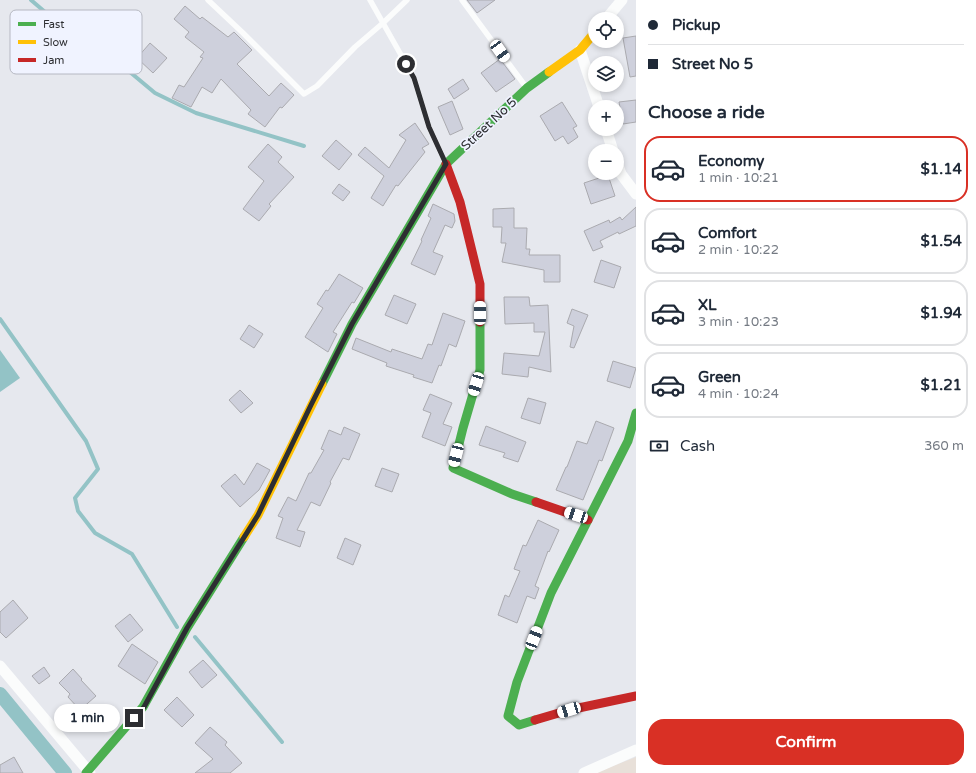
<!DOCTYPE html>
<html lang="en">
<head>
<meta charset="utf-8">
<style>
	body { margin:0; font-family:"Varela Round",sans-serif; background:#f2f2f3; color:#1f2937; height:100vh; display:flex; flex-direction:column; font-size:15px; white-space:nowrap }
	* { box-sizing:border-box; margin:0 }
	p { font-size:13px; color:#747a83 }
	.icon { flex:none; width:22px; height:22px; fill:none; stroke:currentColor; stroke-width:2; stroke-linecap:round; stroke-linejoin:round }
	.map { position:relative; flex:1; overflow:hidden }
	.drawer { display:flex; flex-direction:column; background:#fff; width:340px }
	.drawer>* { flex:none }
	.top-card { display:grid; align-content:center; height:88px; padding:0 12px; background:#fff }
	.tools { position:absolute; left:588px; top:12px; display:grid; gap:8px }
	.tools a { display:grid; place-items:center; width:36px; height:36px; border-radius:50%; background:#fff; box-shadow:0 2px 6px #0003; font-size:20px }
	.end { position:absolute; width:18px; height:18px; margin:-9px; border:5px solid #2d2e32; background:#fff; box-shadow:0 0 0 2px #fff }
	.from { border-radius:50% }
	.bubble { position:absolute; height:28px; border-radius:14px; background:#fff; box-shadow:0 2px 6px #0003; font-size:13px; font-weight:700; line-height:28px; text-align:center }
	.car { position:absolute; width:12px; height:24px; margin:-12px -6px; border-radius:5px; box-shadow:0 0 3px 1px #0007; background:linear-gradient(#fff 24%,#345 0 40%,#fff 0 76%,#345 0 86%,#fff 0) }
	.top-card b { display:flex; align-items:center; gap:14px; height:38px; font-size:15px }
	.top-card b+b { border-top:1px solid #e0e1e3 }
	.top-card i { width:10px; height:10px; background:#1f2937 }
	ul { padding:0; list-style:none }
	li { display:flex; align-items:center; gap:12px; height:66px; margin:0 8px 6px; padding:0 4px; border:2px solid #e0e1e3; border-radius:16px }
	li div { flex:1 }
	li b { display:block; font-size:15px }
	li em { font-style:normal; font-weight:700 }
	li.selected { border-color:#d93025 }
	li>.icon { width:36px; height:36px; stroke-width:1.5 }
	h2 { padding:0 12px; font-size:18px; line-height:48px }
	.pay { display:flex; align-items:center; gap:10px; height:44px; padding:0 12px; font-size:15px }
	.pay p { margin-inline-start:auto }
	.cta { display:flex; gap:8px; margin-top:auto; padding:8px 12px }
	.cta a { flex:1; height:46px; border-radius:16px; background:#d93025; color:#fff; font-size:16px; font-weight:700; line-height:46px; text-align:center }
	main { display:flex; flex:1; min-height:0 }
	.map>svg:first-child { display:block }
	.education { fill:#e8e0d9 }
	.water { fill:#93c3c6 }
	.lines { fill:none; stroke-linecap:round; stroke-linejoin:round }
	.stream { stroke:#93c3c6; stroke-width:4 }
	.canal { stroke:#93c3c6; stroke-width:14 }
	.building { fill:#ced0dc; stroke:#aaaaaf }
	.lane { stroke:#fbfcfc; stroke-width:5.5 }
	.street { stroke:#fbfcfc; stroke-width:11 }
	.fast { stroke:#4caf50; stroke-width:9 }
	.slow { stroke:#ffc107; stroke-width:9 }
	.jam { stroke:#c62828; stroke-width:9 }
	.route { stroke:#2d2e32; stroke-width:5 }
	.labels { text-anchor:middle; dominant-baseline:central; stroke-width:3.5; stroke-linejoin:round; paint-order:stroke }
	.street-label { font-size:13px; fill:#2d2e32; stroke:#f0f3ff }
	.key { fill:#f0f3ff; stroke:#b6b8c2; stroke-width:1 }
	.key-label { font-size:11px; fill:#2d2e32 }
</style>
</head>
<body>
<main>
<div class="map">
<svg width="636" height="773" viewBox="0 0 636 773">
	<rect width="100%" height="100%" fill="#e6e8ee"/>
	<!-- education -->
	<polygon class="education" points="636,757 636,773 595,773"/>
	<!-- water -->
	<polygon class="water" points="0,350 20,378 0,392"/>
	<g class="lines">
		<!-- stream -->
		<g class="stream">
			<polyline points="31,0 59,24 100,47 155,93 196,113 304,146"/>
			<polyline points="0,319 86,441 98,469 75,498 78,511 95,533 132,554 177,627"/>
			<polyline points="195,637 282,742"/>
		</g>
		<!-- canal -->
		<polyline class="canal" points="0,694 65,773"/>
	</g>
	<!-- building -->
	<g class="building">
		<polygon points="467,0 495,0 477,13"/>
		<polygon points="185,6 200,19 202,17 228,37 234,32 252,50 237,64 269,96 281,83 294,95 282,108 280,107 265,127 248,114 251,110 221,79 212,93 202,87 191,107 172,98 179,85 184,87 203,58 200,57 204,52 185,37 189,32 174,19"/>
		<polygon points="636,36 636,76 630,77 623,38"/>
		<polygon points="150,43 167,58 153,73 137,58"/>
		<polygon points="500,59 515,79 496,92 481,73"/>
		<polygon points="463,79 469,89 454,99 448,89"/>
		<polygon points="636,100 636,122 623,124 619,102"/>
		<polygon points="452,101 463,129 450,135 438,107"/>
		<polygon points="562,102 577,126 573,128 578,137 568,144 563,136 555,141 540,116"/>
		<polygon points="415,123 429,144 422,148 425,152 398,186 396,185 383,206 371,198 384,176 358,155 365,147 389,168 406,140 399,135"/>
		<polygon points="336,140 352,154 339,170 322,156"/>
		<polygon points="268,144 282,157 278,162 294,177 269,204 271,206 259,221 243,209 264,181 248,167"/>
		<polygon points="608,175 615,196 591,204 584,183"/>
		<polygon points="339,184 350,192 343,201 332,193"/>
		<polygon points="433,204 454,214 455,221 452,228 445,225 433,252 443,256 435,275 411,264 422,241 421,240 431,218 428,216"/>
		<polygon points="636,207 636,226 619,234 618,232 600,241 603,247 593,251 584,231 609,220 610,223 620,217 622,220"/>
		<polygon points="514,208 514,228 527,228 526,249 530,249 529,255 560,255 560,282 544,282 544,270 502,262 506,243 501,243 502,227 493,227 493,209"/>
		<polygon points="601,260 621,267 614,288 594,282"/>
		<polygon points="339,274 363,288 354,303 352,302 333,332 337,334 328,352 305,337 323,308 317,304 326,290 328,291"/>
		<polygon points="394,295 416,304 407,324 385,315"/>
		<polygon points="504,297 529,297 530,306 548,305 551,372 529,367 528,377 502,374 504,353 539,356 545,332 534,332 534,323 505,324"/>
		<polygon points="572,309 588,315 574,348 570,347 574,326 567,323"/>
		<polygon points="443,313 465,321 456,347 449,344 441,366 439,365 432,383 413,377 414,375 386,366 387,363 352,349 356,338 391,352 392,349 422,359 428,344 432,345"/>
		<polygon points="249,325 263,334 254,348 240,339"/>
		<polygon points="613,361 636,368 630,388 607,381"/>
		<polygon points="240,390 253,403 241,413 229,400"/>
		<polygon points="430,394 452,403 443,424 452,427 445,446 422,437 431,413 423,410"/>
		<polygon points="528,398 546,403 540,424 521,418"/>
		<polygon points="596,421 614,428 602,461 599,460 596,468 583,500 556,490 566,467 567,467 577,441 587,444"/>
		<polygon points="486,426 526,442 518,462 503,457 505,453 479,445"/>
		<polygon points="344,427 360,434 349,460 343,458 330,482 331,483 320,506 311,502 297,530 305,532 300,547 276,538 283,518 278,516 288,497 296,501 309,473 311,473 324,450 321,449 329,430 341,435"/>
		<polygon points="257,463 270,470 259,490 240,507 221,486 235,474 244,485"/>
		<polygon points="382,468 399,474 392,492 375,486"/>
		<polygon points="538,520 559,530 549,552 548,551 535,586 539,588 535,599 527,596 517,623 498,615 505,595 509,597 520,571 514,569 523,545 526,546"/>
		<polygon points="345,538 361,545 353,565 337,558"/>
		<polygon points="13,600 28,618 6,638 0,632 0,612"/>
		<polygon points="130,614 143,630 128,642 115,626"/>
		<polygon points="132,644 158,662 145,684 118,666"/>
		<polygon points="203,660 217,675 202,688 189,672"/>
		<polygon points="44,667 50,676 39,684 32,676"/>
		<polygon points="73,669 82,679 81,680 96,696 80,710 68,697 70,694 59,683"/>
		<polygon points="177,697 194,715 182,727 164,710"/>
		<polygon points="210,727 227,742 225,745 242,763 230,773 195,773 213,759 195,743"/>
		<polygon points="14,757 23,773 0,773 0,765"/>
	</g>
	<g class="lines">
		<!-- lane -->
		<g class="lane">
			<polyline points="208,0 243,33 304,94 317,86 355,47 383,23 407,0"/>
			<polyline points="370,0 414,78 429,127 446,164"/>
			<polyline points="462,0 526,87"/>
		</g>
		<!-- street -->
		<g class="street">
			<polyline points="606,19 622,0"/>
			<polyline points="580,50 599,107"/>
			<polyline points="606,129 613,151"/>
			<polyline points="617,163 621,174 636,194"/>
			<polyline points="0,666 90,773"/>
			<polyline points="584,773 636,750"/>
		</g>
		<!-- fast -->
		<g class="fast">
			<polyline points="480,322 480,370 463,428 453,468 512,494 536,502"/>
			<polyline points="322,384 352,324 446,164 527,88 549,72"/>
			<polyline points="535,720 519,725 508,716 517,682 551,593 628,441 636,413"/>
			<polyline points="86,773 143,707 187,628 244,537"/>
		</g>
		<!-- slow -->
		<g class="slow">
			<polyline points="549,72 580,50 595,32"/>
			<polyline points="244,537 258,515 322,384"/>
		</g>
		<!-- jam -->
		<g class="jam">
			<polyline points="446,164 460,202 480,284 480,322"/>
			<polyline points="536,502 588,520"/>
			<polyline points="535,720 569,710 636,696"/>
		</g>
	</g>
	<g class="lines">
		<!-- route -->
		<polyline class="route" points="134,718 144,707 187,628 258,515 311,405 352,324 446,164 429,127 414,78 406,64"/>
	</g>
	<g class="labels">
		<!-- street labels -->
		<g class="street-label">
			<text transform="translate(489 124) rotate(-43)">Street No 5</text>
		</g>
	</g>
	<!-- legend -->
	<rect x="10" y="10" width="132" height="64" rx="6" class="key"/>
	<rect x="18" y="22" width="18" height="4" fill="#4caf50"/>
	<rect x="18" y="40" width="18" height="4" fill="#ffc107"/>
	<rect x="18" y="58" width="18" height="4" fill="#c62828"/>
	<g class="key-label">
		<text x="43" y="28">Fast</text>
		<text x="43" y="46">Slow</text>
		<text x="43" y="64">Jam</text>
	</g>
</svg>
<div class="tools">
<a><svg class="icon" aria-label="locate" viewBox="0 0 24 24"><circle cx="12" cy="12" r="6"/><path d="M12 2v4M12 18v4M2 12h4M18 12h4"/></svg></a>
<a><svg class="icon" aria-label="layers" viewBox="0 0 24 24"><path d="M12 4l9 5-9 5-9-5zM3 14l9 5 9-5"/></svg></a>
<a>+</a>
<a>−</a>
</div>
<i class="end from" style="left:406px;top:64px"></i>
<i class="end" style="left:134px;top:718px"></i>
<div class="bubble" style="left:54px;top:704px;width:66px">1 min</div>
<i class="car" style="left:500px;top:51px;rotate:144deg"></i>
<i class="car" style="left:480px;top:313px;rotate:0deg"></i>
<i class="car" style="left:476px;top:384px;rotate:197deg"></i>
<i class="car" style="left:456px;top:455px;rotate:194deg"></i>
<i class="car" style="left:576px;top:515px;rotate:288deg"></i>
<i class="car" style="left:534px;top:638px;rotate:21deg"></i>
<i class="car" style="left:569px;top:710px;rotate:253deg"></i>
</div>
<section class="drawer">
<div class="top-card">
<b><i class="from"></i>Pickup</b>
<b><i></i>Street No 5</b>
</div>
<h2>Choose a ride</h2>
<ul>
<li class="selected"><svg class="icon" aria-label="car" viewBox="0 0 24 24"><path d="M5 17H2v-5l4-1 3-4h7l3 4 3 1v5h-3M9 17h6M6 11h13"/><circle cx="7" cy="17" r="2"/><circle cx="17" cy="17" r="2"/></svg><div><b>Economy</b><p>1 min · 10:21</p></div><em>$1.14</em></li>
<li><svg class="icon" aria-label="car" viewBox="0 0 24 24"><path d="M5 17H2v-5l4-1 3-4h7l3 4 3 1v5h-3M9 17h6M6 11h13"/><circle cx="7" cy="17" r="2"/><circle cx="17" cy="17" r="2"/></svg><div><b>Comfort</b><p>2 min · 10:22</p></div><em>$1.54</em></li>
<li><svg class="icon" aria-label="car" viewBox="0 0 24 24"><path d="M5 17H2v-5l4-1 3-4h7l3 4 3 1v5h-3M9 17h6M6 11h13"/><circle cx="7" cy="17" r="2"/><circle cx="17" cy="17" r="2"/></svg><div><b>XL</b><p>3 min · 10:23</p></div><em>$1.94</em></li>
<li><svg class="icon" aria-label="car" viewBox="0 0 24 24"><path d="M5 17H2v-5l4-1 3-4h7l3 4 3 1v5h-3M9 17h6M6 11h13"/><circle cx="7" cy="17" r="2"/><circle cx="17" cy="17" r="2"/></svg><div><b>Green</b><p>4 min · 10:24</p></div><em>$1.21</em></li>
</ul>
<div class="pay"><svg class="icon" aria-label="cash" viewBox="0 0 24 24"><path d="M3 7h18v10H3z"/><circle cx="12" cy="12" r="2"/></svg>Cash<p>360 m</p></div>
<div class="cta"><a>Confirm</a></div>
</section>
</main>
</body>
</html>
